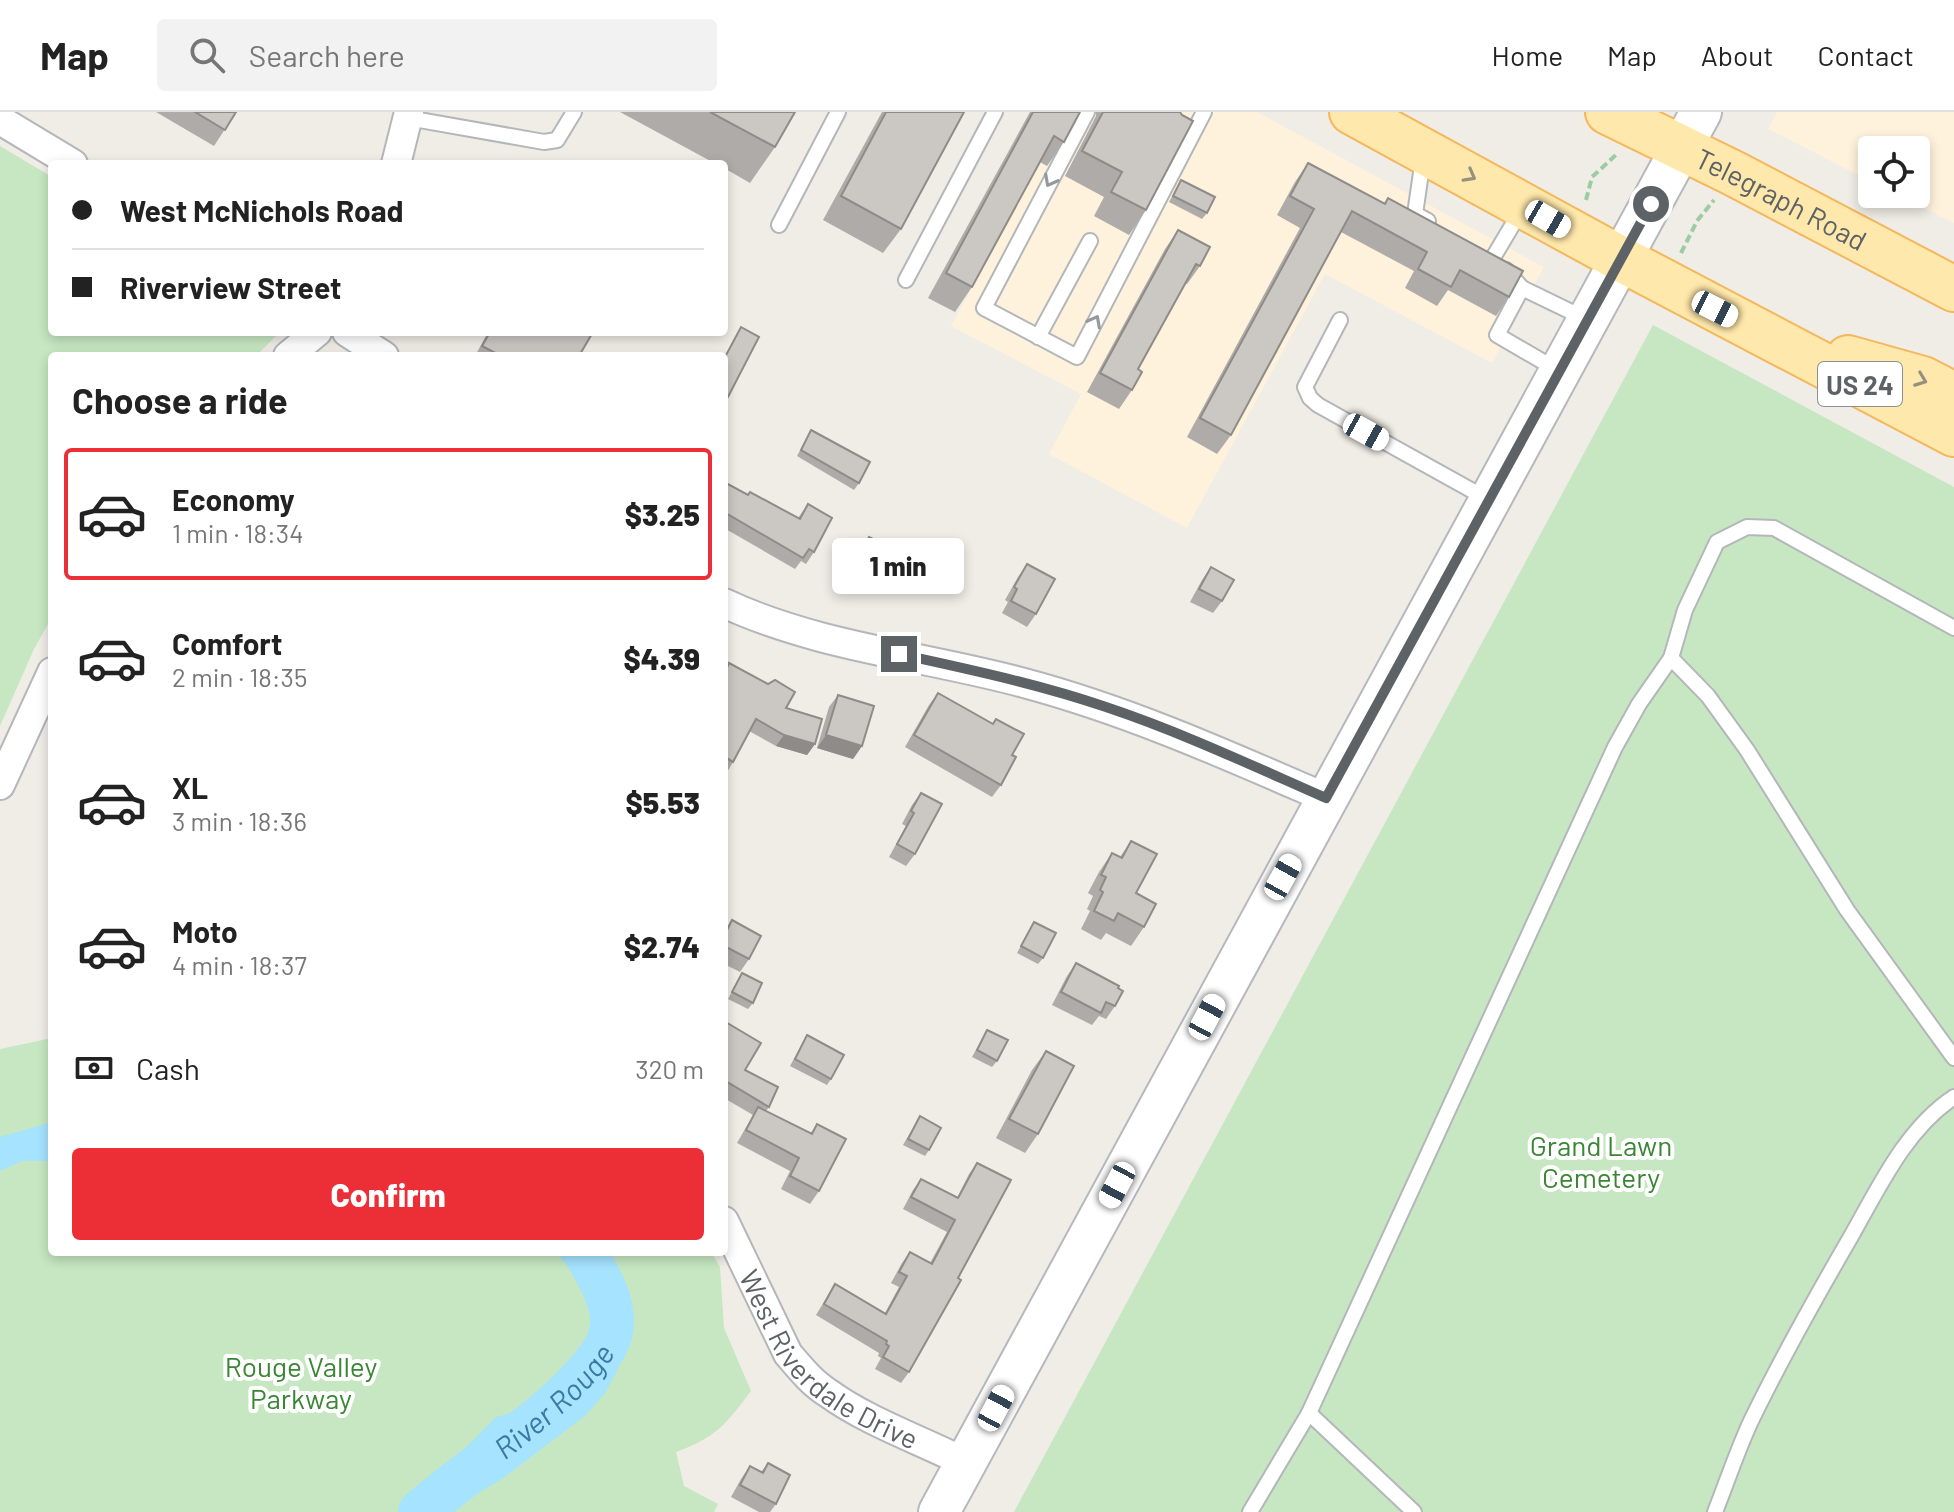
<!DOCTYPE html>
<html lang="en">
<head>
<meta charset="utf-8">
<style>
	body { margin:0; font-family:Barlow,sans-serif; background:#f2f2f2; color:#222; height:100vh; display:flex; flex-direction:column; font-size:30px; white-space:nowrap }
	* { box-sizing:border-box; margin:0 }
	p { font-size:26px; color:#767676 }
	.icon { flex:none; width:44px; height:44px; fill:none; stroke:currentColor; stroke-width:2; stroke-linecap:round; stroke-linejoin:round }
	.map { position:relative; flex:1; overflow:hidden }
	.side { position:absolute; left:48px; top:240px; width:680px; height:904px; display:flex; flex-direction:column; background:#fff; border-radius:8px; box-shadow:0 4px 12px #0003 }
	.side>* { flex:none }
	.guide { position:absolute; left:48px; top:48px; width:680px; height:176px; border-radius:8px; box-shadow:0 4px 12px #0003; display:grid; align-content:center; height:176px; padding:0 24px; background:#fff }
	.buttons { position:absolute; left:1858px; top:24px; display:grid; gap:16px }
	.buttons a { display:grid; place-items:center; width:72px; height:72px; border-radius:8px; background:#fff; box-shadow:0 4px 12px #0003; font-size:40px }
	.end { position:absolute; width:36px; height:36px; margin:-18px; border:10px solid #5d6266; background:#fff; box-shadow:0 0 0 4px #fff }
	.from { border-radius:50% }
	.bubble { position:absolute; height:56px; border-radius:8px; background:#fff; box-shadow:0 4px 12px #0003; font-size:26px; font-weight:800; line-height:56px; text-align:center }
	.car { position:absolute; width:24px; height:48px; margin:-24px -12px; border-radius:10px; box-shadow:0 0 6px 2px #0007; background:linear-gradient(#fff 24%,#345 0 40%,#fff 0 76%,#345 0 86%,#fff 0) }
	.guide b { display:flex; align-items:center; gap:28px; height:76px; font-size:30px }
	.guide b+b { border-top:2px solid #e0e0e0 }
	.guide i { width:20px; height:20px; background:#222 }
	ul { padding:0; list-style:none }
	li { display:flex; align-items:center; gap:24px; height:132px; margin:0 16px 12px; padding:0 8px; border:4px solid transparent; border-radius:8px }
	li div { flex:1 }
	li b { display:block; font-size:30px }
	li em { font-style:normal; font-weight:800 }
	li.on { border-color:#ec2f37 }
	li>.icon { width:72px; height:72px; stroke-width:1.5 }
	h2 { padding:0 24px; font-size:36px; line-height:96px }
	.pay { display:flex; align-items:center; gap:20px; height:88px; padding:0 24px; font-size:30px }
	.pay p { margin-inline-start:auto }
	.cta { display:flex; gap:16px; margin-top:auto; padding:16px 24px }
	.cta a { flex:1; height:92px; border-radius:8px; background:#ec2f37; color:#fff; font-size:32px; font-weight:800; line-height:92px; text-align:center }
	header { display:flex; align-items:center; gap:48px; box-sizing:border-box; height:112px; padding:0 40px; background:#fff; border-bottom:2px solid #e0e0e0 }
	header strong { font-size:38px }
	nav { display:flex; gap:44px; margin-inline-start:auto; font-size:28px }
	.search { width:560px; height:72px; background:#f2f2f2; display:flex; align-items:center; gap:20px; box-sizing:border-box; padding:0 28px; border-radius:8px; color:#767676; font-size:30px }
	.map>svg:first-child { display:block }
	.commercial { fill:#fef2dc }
	.green { fill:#c6e7c2 }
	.water { fill:#a6e3ff }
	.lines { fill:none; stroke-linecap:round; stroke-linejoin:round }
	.river { stroke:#a6e3ff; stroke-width:44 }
	.service-casing { stroke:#b3b7ba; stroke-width:18 }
	.minor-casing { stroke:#b3b7ba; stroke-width:32 }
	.secondary-casing { stroke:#b4b9bd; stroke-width:44 }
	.primary-casing { stroke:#f4b75b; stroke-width:48 }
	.path { stroke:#9ccca4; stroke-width:4; stroke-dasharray:8 4; stroke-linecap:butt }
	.service { stroke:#fff; stroke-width:14 }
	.minor { stroke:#fff; stroke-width:28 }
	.secondary { stroke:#fff; stroke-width:40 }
	.primary { stroke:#ffe8ab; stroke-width:44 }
	.wall { fill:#afaba8 }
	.shaded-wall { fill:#8e8b88 }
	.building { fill:#cbc7c3; stroke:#8e8b88; stroke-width:2 }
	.oneway { stroke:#96917e }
	.oneway2 { stroke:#96999c }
	.route { stroke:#5d6266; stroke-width:10 }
	.labels { text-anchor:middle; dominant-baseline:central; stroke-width:8; stroke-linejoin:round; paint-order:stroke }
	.shield { fill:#fff; stroke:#8e9194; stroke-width:2 }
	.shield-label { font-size:26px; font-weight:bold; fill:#5d6266 }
	.street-label { font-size:28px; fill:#5d6266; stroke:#fff }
	.park-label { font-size:28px; fill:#3a8634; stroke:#fff }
	.water-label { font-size:30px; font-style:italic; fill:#3b79a2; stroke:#fff }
</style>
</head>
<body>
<header>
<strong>Map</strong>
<div class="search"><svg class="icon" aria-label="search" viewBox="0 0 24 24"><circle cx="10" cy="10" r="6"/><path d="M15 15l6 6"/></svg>Search here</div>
<nav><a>Home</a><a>Map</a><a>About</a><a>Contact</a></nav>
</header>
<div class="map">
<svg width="1954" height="1400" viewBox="0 0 1954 1400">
	<rect width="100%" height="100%" fill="#f0ece6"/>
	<!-- commercial -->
	<g class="commercial">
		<polygon points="1068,0 1257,0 1544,155 1492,251 1325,162 1187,416 1049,342 1081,282 951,214"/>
		<polygon points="1777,0 1954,0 1954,111 1896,82 1916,82 1916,38 1872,38 1872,70 1768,17"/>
	</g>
	<!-- green -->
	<g class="green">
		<polygon points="0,34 52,65 52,220 280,220 256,244 52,244 52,505 34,537 0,614"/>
		<polygon points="1653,213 1954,375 1954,1400 1014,1400"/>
		<path d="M52,926V1140H711L720,1155L724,1216L751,1279C726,1312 717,1325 676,1340L684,1374L718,1392L714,1400H0V937Z"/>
	</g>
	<!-- water -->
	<g class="water">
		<polygon points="52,1010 52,1049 22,1049 0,1059 0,1025"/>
		<polygon points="556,1140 605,1140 622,1163 630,1182 631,1210 616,1261 605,1281 586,1303 502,1367 468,1387 452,1400 401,1400 433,1374 453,1349 496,1305 515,1300 534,1304 559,1300 583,1284 598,1259 607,1217 606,1202"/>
	</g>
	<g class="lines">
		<!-- river -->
		<path class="river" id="s1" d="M420,1400C463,1359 607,1272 612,1214C614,1188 597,1162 585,1140"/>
		<!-- service casing -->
		<g class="service-casing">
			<g id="service">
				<polyline points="1087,0 984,196 1077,245 1204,0"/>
				<polyline points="408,6 544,30 557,28 574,0"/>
				<polyline points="1423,47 1415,102 1428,109"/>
				<polyline points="779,113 838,0"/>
				<polyline points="1494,144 1522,97"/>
				<polyline points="1506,158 1522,176"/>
				<polyline points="906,168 995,0"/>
				<polyline points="1340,208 1305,275 1310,286 1318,293 1489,388"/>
				<polyline points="1038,225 1090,129"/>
				<polyline points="1559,259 1497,223 1522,176 1586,207"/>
				<polyline points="1671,546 1708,584 1747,638 1847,798 1954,946"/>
				<polyline points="1309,1301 1414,1400"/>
				<polyline points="1250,1400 1309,1301 1615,635 1639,592 1671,546 1685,498 1717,430 1747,415 1774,416 1954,516"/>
				<path d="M1715,1400C1727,1370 1737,1339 1751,1309C1782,1245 1817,1183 1853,1121C1880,1073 1907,1016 1954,985"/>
			</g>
		</g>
		<!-- minor casing -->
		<g class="minor-casing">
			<g id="minor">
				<polyline points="0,8 73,52"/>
				<polyline points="396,52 409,0"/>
				<polyline points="347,220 384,244"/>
				<polyline points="288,244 317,220"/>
				<path d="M724,491C818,535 925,544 1024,571C1129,599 1227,643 1326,686"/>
				<polyline points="0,673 52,560"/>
				<path id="s2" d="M724,1109L788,1242C800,1256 812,1271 828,1281C868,1310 921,1328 966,1351"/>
			</g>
		</g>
		<!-- secondary casing -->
		<g class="secondary-casing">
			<polyline id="secondary" points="939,1400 1701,0"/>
		</g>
		<!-- primary casing -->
		<g class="primary-casing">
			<g id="primary">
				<polyline points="1352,0 1621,147 1954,322"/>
				<path id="s3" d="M1608,0L1733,61L1954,177"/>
				<polyline points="1848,246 1923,267 1954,283"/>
			</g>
		</g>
		<!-- path -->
		<g class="path">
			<polyline points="1586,88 1592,65 1618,41"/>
			<polyline points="1681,141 1697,109 1714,88"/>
		</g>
		<!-- service -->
		<use href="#service" class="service"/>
		<!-- minor -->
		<use href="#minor" class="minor"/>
		<!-- secondary -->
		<use href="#secondary" class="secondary"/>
		<!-- primary -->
		<use href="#primary" class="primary"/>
	</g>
	<!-- wall -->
	<g class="wall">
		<polygon points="156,0 236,0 214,34"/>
		<polygon points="620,0 795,0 775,35 750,71 724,56 724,52 716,52"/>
		<polygon points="882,0 964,0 901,117 883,141 823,108"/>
		<polygon points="1030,0 1080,0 1064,30 1047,54 1040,50 972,175 955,200 928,186"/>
		<polygon points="1096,0 1180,0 1146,98 1129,123 1094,104 1104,85 1065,64 1096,4"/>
		<polygon points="1308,51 1384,92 1388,86 1509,185 1496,204 1448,178 1437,194 1405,176 1414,159 1341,120 1231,323 1217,342 1187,325 1300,116 1277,103 1295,70"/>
		<polygon points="1181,68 1207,101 1202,107 1169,90"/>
		<polygon points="1178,118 1200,154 1187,172 1185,171 1138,257 1132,278 1119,297 1087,280 1165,137"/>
		<polygon points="741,215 728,285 724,290 724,245"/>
		<polygon points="488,220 593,220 579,244 475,244"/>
		<polygon points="811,318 859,371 854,378 797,344"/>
		<polygon points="724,370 748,383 798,406 808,392 814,440 806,452 801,449 795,457 724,416"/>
		<polygon points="869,425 885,462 876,475 873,474 871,476 850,466 852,463 848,461 860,437"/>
		<polygon points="1027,452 1036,502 1027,515 1002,501 1008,490 1005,488 1018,465"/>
		<polygon points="1211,455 1222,489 1213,501 1190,490 1202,468"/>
		<polygon points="729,551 786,596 815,632 807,643 776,634 749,619 733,650 726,662 724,661 724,554 726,555"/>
		<polygon points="938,581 1012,643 1001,673 992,685 905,635 929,593"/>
		<polygon points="838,583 862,634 853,647 817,636 829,595"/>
		<polygon points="921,681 915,742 906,754 889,745 906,714 902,712 912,693"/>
		<polygon points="1131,729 1136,781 1144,815 1131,834 1106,821 1101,828 1081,817 1090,799 1087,797 1093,784 1088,781 1099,760 1112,741 1120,745"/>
		<polygon points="732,808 749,847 740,860 724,852 724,820"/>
		<polygon points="1034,810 1043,846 1038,852 1017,841"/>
		<polygon points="1076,851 1118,876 1115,894 1106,907 1099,904 1092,913 1052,893 1067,864"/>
		<polygon points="742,861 753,891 748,897 728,887"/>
		<polygon points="724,909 745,958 769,995 766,999 810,1022 817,1012 819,1079 810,1092 781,1077 790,1059 737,1031 753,1003 724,986"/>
		<polygon points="987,918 997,949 992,955 972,945"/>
		<polygon points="807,923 831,967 827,973 790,954"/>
		<polygon points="1046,939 1038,1022 1025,1041 996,1026 1032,958"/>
		<polygon points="920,1004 929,1038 925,1044 903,1033"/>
		<polygon points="977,1051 958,1166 909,1260 901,1271 875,1257 881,1246 878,1244 879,1241 816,1203 835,1172 885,1201 899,1175 891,1171 902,1151 910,1140 930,1151 947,1120 903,1097 913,1078 921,1067 957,1086 969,1062"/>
		<polygon points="768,1351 776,1392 770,1400 759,1400 731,1385 741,1367 750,1354 761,1360"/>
	</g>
	<!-- shaded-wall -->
	<g class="shaded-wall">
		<polygon points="784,623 815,632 807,643 776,634"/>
		<polygon points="826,623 862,634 853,647 817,636"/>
	</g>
	<!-- building -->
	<g class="building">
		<polygon points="195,0 236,0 225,18"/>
		<polygon points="710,0 795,0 775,35"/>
		<polygon points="886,0 964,0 901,117 841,84"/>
		<polygon points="1033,0 1080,0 1064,30 1054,24 972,175 946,161"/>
		<polygon points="1103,0 1180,0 1182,3 1193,9 1146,98 1111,80 1122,60 1082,39"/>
		<polygon points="1308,51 1385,92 1388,86 1523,159 1509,185 1460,158 1451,175 1418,157 1427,140 1352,99 1231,323 1200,306 1314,97 1290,84"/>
		<polygon points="1181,68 1215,85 1207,101 1173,84"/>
		<polygon points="1178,118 1210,135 1200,154 1196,152 1138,257 1142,260 1132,278 1100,261"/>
		<polygon points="741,215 759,225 728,285 724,283 724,247"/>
		<polygon points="490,220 593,220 579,244 501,244 482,234"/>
		<polygon points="811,318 870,350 859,371 801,338"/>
		<polygon points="724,370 748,383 750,380 800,407 808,392 832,406 814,440 809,437 803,446 724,400"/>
		<polygon points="869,425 897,439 885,462 882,461 880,464 859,453 860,450 856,448"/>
		<polygon points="1027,452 1055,467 1036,502 1011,489 1017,477 1014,475"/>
		<polygon points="1211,455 1234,468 1222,489 1199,477"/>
		<polygon points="729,551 768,572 775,568 795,580 786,596 822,607 815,632 784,623 756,607 733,650 724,644 724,554 727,556"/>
		<polygon points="938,581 993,612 996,607 1024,622 1012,643 1016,645 1001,673 914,623"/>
		<polygon points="838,583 874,594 862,634 826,623"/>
		<polygon points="921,681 942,692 915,742 897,732 914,701 911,699"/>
		<polygon points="1131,729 1157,742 1136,781 1156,792 1144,815 1118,801 1114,809 1094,799 1103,780 1100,778 1106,765 1101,763 1112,741 1122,746"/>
		<polygon points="732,808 761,824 749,847 724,834 724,824"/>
		<polygon points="1034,810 1056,821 1043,846 1021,834"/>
		<polygon points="1076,851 1119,874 1118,876 1123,879 1115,894 1106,890 1101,901 1061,880"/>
		<polygon points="742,861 762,871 753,891 732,880"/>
		<polygon points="724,909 761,931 745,958 778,975 769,995 724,968"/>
		<polygon points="987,918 1008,928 997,949 977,938"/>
		<polygon points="807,923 844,943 831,967 795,947"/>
		<polygon points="1046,939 1074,954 1038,1022 1009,1007"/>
		<polygon points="758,995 812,1022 817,1012 846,1027 819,1079 790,1064 799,1046 746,1018"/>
		<polygon points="920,1004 941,1016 929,1038 908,1027"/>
		<polygon points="977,1051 1011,1068 958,1166 961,1168 909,1260 883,1245 889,1234 886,1232 887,1229 824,1192 835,1172 886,1202 907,1164 899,1160 910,1140 932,1152 955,1108 911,1085 921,1067 958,1086"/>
		<polygon points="768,1351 790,1363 776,1392 740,1373 750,1354 763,1361"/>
	</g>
	<!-- one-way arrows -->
	<defs><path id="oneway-chevron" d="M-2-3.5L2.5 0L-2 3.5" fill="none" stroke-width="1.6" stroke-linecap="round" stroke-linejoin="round" transform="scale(2)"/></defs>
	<g class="oneway">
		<use href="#oneway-chevron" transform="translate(1470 64) rotate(29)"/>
		<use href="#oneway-chevron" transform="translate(1921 268) rotate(21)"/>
	</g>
	<g class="oneway2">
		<use href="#oneway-chevron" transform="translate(1050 69) rotate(118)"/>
		<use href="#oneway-chevron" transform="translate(1095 209) rotate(-62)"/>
	</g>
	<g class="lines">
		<!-- route -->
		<path class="route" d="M899,542C968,557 1038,572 1106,595C1181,620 1253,654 1326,686L1651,92"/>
	</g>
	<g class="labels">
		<!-- shield labels -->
		<rect class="shield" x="1818" y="250" width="84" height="44" rx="6"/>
		<g class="shield-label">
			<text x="1860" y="272">US 24</text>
		</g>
		<!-- street labels -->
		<g class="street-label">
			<text stroke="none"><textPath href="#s3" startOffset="194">Telegraph Road</textPath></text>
			<text stroke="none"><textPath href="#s2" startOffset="180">West Riverdale Drive</textPath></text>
		</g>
		<!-- park labels -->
		<g class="park-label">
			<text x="1601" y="1033">Grand Lawn<tspan x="1601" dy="32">Cemetery</tspan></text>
			<text x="301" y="1254">Rouge Valley<tspan x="301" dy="32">Parkway</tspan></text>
		</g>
		<!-- water labels -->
		<g class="water-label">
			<text stroke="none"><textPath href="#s1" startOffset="174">River Rouge</textPath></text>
		</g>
	</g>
</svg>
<div class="buttons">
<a><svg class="icon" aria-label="locate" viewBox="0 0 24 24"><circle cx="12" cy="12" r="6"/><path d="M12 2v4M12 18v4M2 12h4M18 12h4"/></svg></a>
</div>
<i class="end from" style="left:1651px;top:92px"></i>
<i class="end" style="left:899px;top:542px"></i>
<div class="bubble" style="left:832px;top:426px;width:132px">1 min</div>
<i class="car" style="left:1548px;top:107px;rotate:120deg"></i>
<i class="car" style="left:1715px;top:197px;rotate:117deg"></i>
<i class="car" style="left:1366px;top:320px;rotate:119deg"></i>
<i class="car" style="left:1283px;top:765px;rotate:29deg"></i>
<i class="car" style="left:1207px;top:905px;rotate:28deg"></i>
<i class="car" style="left:1117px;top:1073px;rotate:208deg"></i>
<i class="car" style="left:996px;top:1296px;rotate:28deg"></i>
<div class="guide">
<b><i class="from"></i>West McNichols Road</b>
<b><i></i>Riverview Street</b>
</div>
<section class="side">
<h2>Choose a ride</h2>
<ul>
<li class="on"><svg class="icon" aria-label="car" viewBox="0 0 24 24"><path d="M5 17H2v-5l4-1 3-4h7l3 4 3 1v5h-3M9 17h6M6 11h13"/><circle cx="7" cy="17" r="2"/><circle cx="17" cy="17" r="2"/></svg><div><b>Economy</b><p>1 min · 18:34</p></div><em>$3.25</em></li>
<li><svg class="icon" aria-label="car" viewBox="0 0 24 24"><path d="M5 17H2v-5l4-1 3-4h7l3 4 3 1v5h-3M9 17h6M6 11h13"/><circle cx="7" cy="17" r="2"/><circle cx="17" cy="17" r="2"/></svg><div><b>Comfort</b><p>2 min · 18:35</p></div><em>$4.39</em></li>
<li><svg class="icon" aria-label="car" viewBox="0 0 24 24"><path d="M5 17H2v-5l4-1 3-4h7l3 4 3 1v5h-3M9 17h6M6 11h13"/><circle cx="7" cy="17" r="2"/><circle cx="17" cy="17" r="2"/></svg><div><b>XL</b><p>3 min · 18:36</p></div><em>$5.53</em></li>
<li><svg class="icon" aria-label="car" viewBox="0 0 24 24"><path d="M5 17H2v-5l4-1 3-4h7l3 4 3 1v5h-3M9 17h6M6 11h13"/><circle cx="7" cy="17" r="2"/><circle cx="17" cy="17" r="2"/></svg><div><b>Moto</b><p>4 min · 18:37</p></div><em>$2.74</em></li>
</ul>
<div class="pay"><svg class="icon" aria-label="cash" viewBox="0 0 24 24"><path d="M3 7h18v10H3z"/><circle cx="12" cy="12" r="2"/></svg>Cash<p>320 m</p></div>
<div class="cta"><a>Confirm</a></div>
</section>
</div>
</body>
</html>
